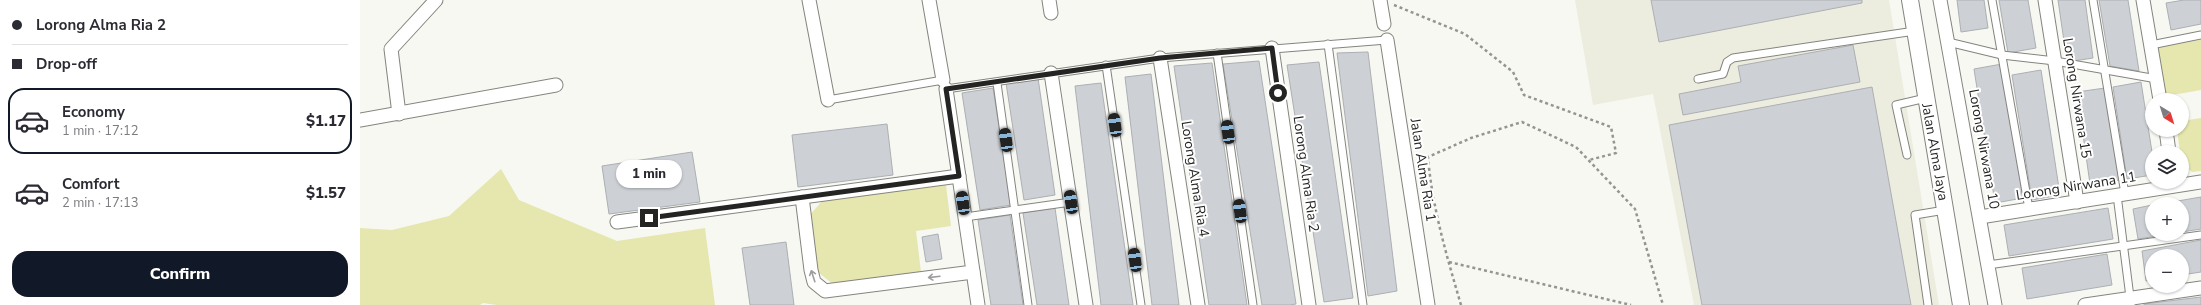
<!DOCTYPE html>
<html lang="en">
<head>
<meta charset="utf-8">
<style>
	body { margin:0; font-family:"Nunito Sans",sans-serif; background:#f2f2f3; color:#2b2b33; height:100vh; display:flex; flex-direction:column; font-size:15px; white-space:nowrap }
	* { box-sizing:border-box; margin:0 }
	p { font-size:13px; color:#7c7c81 }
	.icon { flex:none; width:22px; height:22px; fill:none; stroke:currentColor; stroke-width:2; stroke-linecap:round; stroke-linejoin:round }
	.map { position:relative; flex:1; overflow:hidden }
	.side { display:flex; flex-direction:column; background:#fff; width:360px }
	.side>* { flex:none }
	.banner { display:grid; align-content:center; height:88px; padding:0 12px; background:#fff }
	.needle { width:26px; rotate:142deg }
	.fabs { position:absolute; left:1785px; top:93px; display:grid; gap:8px }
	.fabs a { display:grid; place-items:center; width:44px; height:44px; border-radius:50%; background:#fff; box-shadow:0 1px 3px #0004; font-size:20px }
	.end { position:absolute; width:18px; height:18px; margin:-9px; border:5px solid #242523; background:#fff; box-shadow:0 0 0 2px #fff }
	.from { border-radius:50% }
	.bubble { position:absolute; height:28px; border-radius:14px; background:#fff; box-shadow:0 1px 3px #0004; font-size:13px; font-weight:800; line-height:28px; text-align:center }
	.car { position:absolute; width:12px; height:24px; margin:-12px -6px; border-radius:5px; box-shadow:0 0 3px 1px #0007; background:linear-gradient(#222 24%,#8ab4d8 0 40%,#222 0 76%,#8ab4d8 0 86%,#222 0) }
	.banner b { display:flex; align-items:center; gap:14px; height:38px; font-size:15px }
	.banner b+b { border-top:1px solid #e1e1e2 }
	.banner i { width:10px; height:10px; background:#2b2b33 }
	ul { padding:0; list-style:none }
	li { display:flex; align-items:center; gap:12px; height:66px; margin:0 8px 6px; padding:0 4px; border:2px solid transparent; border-radius:16px }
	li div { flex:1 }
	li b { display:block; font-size:15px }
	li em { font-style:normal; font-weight:800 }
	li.active { border-color:#111827 }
	li>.icon { width:36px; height:36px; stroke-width:1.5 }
	.action { display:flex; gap:8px; margin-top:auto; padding:8px 12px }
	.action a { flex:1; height:46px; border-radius:16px; background:#111827; color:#fff; font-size:16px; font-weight:800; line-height:46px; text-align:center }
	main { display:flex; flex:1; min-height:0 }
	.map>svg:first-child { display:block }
	.built { fill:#ececdf }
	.green { fill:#e5e7ae }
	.building { fill:#cdd0d5; stroke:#acafb3 }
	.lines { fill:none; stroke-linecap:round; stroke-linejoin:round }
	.service-casing { stroke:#84847f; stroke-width:9 }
	.minor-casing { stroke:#84847f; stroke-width:15 }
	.tertiary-casing { stroke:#84847f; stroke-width:18 }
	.path { stroke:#949591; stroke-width:2.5; stroke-dasharray:3 3; stroke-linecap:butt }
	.service { stroke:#fff; stroke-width:7 }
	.minor { stroke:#fff; stroke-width:13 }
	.tertiary { stroke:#fff; stroke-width:16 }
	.oneway { stroke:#9c9d9c }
	.route { stroke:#242523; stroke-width:5 }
	.labels { text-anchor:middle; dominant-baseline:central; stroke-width:4; stroke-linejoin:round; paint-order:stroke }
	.street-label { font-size:14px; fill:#242523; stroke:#fff }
</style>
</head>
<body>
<main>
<section class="side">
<div class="banner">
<b><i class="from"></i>Lorong Alma Ria 2</b>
<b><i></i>Drop-off</b>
</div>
<ul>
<li class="active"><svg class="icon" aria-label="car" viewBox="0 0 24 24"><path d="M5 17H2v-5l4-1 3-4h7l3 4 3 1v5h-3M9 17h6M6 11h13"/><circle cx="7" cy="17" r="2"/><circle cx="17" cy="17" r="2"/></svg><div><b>Economy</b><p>1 min · 17:12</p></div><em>$1.17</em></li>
<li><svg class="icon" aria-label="car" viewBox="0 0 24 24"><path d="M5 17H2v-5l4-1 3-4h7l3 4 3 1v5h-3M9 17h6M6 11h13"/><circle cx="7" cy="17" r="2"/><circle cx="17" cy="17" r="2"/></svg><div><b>Comfort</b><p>2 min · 17:13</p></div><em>$1.57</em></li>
</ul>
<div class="action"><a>Confirm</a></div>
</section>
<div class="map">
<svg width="1841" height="305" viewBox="0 0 1841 305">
	<rect width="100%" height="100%" fill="#f7f8f2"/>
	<!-- built -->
	<polygon class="built" points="1215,0 1529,0 1579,305 1334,305 1293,94 1233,105"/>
	<!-- green -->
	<g class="green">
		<polygon points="1841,38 1841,90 1807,96 1796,47"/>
		<polygon points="1841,118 1841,171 1832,172 1822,165 1822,152 1820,152 1817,130 1822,130 1822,121"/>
		<polygon points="141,169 159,200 257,241 345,228 355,305 137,305 123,303 120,305 0,305 0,228 32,230 89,216"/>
		<polygon points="586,185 591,226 556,231 561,272 473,284 459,273 450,215 462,201"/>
	</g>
	<!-- building -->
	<g class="building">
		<polygon points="1291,0 1502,0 1502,3 1299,42"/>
		<polygon points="1597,0 1624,0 1628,28 1601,32"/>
		<polygon points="1639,0 1668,0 1676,48 1648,53"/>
		<polygon points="1698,0 1725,0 1733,58 1707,62"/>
		<polygon points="1739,0 1768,0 1779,71 1750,66"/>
		<polygon points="1824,0 1841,0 1841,24 1811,30 1806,3"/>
		<polygon points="1493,45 1500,82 1323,115 1319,94 1381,82 1378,66"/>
		<polygon points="1008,52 1037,291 1008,296 977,53"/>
		<polygon points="899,61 936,304 930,305 902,305 863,64"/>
		<polygon points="959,62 993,298 964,302 927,65"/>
		<polygon points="852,63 887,305 849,305 814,66"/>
		<polygon points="1642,64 1663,198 1635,203 1614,69"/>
		<polygon points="1681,70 1700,195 1672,200 1652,75"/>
		<polygon points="791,74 819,305 792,305 765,77"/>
		<polygon points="678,78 695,195 664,200 646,83"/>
		<polygon points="1781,82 1792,152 1792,175 1767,179 1753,87"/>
		<polygon points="741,83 773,305 741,305 715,86"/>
		<polygon points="1512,87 1551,305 1342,305 1309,125"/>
		<polygon points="633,88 651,205 620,210 602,93"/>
		<polygon points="1745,88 1759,180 1730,184 1717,92"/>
		<polygon points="527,124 533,175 438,187 432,135"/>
		<polygon points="332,152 340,202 249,214 242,166"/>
		<polygon points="1841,197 1841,229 1822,232 1822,204 1800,204"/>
		<polygon points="1792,205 1792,234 1810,234 1778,239 1773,209"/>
		<polygon points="695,208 709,305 677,305 663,213"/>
		<polygon points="1748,208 1753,239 1649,256 1644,225"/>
		<polygon points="650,215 663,305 631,305 618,220"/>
		<polygon points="578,234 582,259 566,262 562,237"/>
		<polygon points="1841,240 1841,272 1822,275 1822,256 1792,256 1792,280 1786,281 1782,251"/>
		<polygon points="426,242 434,305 390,305 382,248"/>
		<polygon points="1747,254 1752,285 1667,299 1662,268"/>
		<polygon points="1841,297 1841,305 1784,305 1784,304"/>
	</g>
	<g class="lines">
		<!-- service casing -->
		<g class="service-casing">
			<g id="service">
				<polyline points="1632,0 1669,209"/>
				<polyline points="1733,0 1765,194"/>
				<polyline points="1588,42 1642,55 1695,61 1797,79"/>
				<polyline points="968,44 1003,305"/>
				<polyline points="1791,45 1841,35"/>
				<polyline points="857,53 893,305"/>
				<polyline points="746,65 781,305"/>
				<polyline points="1338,79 1363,74 1367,62 1373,58 1555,31"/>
				<polyline points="637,83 668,305"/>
				<polyline points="586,89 800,58 1027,40"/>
				<polyline points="468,100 583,80"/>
				<polyline points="1547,155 1536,105 1566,98"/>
				<polyline points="1757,195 1771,305"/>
				<polyline points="605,217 711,202"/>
				<polyline points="1628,265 1841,235"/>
				<polyline points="1568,305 1555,215 1585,210"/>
			</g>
		</g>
		<!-- minor casing -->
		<g class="minor-casing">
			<g id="minor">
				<polyline points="449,0 468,100"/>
				<polyline points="569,0 583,80"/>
				<polyline points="689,0 691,13"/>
				<polyline points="1020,0 1024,24"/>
				<polyline points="1580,0 1635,305"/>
				<polyline points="1685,0 1717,202"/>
				<polyline points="1783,0 1800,100"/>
				<polyline points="1027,40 1068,305"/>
				<polyline points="912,48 949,305"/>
				<polyline points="800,58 838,305"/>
				<polyline points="691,73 726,305"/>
				<polyline points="586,89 618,305"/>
				<polyline points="39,114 31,49 76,0"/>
				<polyline points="0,120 196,85"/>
				<polyline points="1806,130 1809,152"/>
				<polyline points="442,197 451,270 454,282 465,291 613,272"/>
				<polyline points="1620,217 1841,182"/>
				<polyline points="257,222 599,176"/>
				<polyline points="1725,305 1841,288"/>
			</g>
		</g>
		<!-- tertiary casing -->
		<g class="tertiary-casing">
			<polyline id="tertiary" points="1550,0 1601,305"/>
		</g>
		<!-- path -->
		<g class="path">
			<polyline points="1034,5 1105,34 1153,72 1164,95 1251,127 1256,153 1229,160"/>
			<polyline points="1089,262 1271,305"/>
			<path d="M1101,305C1087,257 1072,207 1068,157L1111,138L1162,122L1216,147L1275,209L1303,305"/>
		</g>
		<!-- service -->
		<use href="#service" class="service"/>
		<!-- minor -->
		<use href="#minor" class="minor"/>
		<!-- tertiary -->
		<use href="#tertiary" class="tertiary"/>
	</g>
	<!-- one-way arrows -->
	<defs><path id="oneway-shaft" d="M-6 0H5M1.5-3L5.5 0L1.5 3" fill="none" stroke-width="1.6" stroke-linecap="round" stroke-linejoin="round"/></defs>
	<g class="oneway">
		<use href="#oneway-shaft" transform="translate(453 276) rotate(-108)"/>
		<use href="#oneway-shaft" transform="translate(574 277) rotate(173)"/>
	</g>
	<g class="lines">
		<!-- route -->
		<polyline class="route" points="289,218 599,176 586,89 800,58 912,48 918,93"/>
	</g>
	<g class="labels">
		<!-- street labels -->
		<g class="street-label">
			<text transform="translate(1717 98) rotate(81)">Lorong Nirwana 15</text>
			<text transform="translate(1624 149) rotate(80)">Lorong Nirwana 10</text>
			<text transform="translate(1575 152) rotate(80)">Jalan Alma Jaya</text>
			<text transform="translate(1063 170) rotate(81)">Jalan Alma Ria 1</text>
			<text transform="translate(946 174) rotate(82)">Lorong Alma Ria 2</text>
			<text transform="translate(835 179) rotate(81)">Lorong Alma Ria 4</text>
			<text transform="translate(1716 186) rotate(-9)">Lorong Nirwana 11</text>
		</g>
	</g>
</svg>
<div class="fabs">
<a><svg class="needle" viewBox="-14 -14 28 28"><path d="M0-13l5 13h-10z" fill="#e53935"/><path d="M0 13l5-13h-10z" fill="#7c7c81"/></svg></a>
<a><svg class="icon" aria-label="layers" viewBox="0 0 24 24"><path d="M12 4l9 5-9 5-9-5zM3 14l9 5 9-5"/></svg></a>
<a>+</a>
<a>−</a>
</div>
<i class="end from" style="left:918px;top:93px"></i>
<i class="end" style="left:289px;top:218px"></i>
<div class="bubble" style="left:256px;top:160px;width:66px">1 min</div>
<i class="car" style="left:755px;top:125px;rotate:352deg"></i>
<i class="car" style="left:868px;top:132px;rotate:352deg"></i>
<i class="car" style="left:646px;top:140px;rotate:352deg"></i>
<i class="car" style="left:711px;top:202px;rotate:351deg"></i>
<i class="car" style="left:603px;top:203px;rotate:352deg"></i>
<i class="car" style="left:880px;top:211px;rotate:352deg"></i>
<i class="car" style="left:775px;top:260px;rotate:352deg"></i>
</div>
</main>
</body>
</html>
